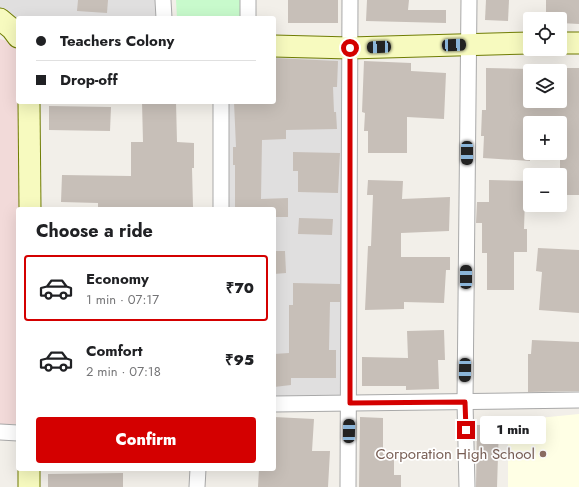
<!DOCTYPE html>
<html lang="en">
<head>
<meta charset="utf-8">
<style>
	body { margin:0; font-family:Jost,sans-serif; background:#f6f6f6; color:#202124; height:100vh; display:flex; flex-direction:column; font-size:15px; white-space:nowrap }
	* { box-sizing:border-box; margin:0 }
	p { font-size:13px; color:#757577 }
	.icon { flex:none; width:22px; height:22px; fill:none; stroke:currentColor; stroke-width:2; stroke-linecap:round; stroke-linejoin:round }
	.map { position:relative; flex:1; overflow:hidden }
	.side { position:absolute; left:16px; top:207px; width:260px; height:264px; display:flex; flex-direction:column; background:#fff; border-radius:4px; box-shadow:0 4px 16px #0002 }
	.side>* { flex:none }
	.hud { position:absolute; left:16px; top:16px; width:260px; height:88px; border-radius:4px; box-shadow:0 4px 16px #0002; display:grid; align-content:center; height:88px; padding:0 20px; background:#fff }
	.buttons { position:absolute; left:523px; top:12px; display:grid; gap:8px }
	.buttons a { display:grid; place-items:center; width:44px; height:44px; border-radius:4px; background:#fff; box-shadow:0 4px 16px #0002; font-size:20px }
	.end { position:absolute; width:18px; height:18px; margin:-9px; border:5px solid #d40000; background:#fff; box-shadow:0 0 0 2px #fff }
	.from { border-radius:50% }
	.bubble { position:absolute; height:28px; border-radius:4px; background:#fff; box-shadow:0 4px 16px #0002; font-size:13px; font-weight:800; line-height:28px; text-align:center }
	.car { position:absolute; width:12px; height:24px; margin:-12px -6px; border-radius:5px; box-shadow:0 0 3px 1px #0007; background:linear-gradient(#222 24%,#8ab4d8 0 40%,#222 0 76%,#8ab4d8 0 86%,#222 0) }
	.hud b { display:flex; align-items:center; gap:14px; height:38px; font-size:15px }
	.hud b+b { border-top:1px solid #e0e0e0 }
	.hud i { width:10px; height:10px; background:#202124 }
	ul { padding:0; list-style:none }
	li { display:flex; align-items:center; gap:12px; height:66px; margin:0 8px 6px; padding:0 12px; border:2px solid transparent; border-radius:4px }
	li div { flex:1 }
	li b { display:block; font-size:15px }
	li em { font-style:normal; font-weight:800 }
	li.on { border-color:#d40000 }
	li>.icon { width:36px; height:36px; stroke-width:1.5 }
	h2 { padding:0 20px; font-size:18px; line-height:48px }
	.primary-button { display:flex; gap:8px; margin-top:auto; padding:8px 20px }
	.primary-button a { flex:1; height:46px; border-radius:4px; background:#d40000; color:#fff; font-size:16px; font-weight:800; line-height:46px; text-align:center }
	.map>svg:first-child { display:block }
	.residential { fill:#e0dfdf }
	.commercial { fill:#f2dad9 }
	.education { fill:#ffffe5 }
	.park { fill:#c8facc }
	.building { fill:#c7bfb8 }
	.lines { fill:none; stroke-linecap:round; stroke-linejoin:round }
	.street-casing { stroke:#a9a9a9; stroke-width:17 }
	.secondary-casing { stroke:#707d05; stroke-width:23 }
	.street { stroke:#fff; stroke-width:15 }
	.secondary { stroke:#f7fabf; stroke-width:21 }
	.route { stroke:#d40000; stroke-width:5 }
	.education-dot { fill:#8d6e63; stroke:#fff; stroke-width:1.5 }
	.labels { text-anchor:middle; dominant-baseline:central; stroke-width:3.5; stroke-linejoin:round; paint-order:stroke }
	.education-label { font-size:15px; fill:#785e54; stroke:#fff; text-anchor:end }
</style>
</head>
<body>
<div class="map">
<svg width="579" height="487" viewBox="0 0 579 487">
	<rect width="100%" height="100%" fill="#f2efe9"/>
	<!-- residential -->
	<g class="residential">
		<polygon points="0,0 159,0 160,18 18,18 18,35 0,29"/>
		<polygon points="274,46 350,48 348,410 274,408 274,209 221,209 221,102 274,102"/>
	</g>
	<!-- commercial -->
	<polygon class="commercial" points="0,39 18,44 18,102 33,102 31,209 18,209 18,424 0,424"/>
	<!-- education -->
	<polygon class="education" points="579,414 579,487 508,487 508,421"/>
	<!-- park -->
	<polygon class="park" points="176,0 240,0 240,18 177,18"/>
	<!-- building -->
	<g class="building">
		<polygon points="78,0 108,0 107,13 77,11"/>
		<rect x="288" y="0" width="50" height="23"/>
		<polygon points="367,0 409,0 408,10 446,10 446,23 366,21"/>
		<polygon points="486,0 509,0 508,21 485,20"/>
		<polygon points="546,0 579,0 579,24 560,23 560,19 546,19"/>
		<polygon points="274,58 338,61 337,87 333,87 334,112 336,112 337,129 286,130 286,139 262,140 261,199 288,198 288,217 274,217 274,209 235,209 235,165 233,165 233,147 236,147 234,102 274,102"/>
		<polygon points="364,61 411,63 411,71 446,73 444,119 407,117 407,153 368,153 368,131 364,131 365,113 362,112"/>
		<polygon points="486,68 530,69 530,105 560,105 560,68 579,68 579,195 560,195 560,123 530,123 530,161 483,158 484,136 481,136 482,110 486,110"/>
		<polygon points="142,102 176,102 177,142 194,143 194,168 192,168 193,207 98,209 98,203 61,202 62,175 131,176 131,142 143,142"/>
		<polygon points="49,106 111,107 110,131 49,130"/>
		<polygon points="293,152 340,153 338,193 298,192 298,171 293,171"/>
		<polygon points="368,180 403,181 402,199 450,197 449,231 401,233 401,257 450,257 450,270 446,270 444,303 404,302 404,309 365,310 368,246 371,246 373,195 367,195"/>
		<polygon points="489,180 530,181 530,198 525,198 524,229 527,229 527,252 514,252 514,290 487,290 487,253 482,253 482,223 476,223 477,202 489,202"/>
		<polygon points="299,218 333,219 332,235 298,234"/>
		<polygon points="538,248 579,250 579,313 539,310 542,272 536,271"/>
		<polygon points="274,251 285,251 286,273 274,274"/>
		<polygon points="293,283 340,284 340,302 330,302 329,350 336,350 336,378 291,378 291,385 274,387 274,354 289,353 289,305 293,305"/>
		<polygon points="444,330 445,360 438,360 439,389 406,390 406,386 362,386 362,357 408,358 407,331"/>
		<polygon points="532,340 579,342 579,391 528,392 528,354 531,354"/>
		<polygon points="274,417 314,419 312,451 330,451 328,487 258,487 259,469 274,469"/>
		<polygon points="360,417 383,418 383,454 394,454 394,475 401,475 401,487 359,487"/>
		<polygon points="477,425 499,425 497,487 476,487"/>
		<polygon points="123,473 123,487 48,487 48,474"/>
	</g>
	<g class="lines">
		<!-- street casing -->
		<g class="street-casing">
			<g id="street">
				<polyline points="163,0 164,18"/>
				<polyline points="248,18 248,0"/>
				<polyline points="221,209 221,102"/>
				<polyline points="274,404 579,400"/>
				<polyline points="0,432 18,433"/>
				<polyline points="197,487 198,469"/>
				<polyline points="348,487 350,0"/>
				<polyline points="467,487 465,402 469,0"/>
			</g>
		</g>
		<!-- secondary casing -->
		<g class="secondary-casing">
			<g id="secondary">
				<polyline points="0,19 12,29 18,37"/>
				<polyline points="560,43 579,43"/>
				<polyline points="274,46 350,48 530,43"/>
				<polyline points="29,102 30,209"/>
				<polyline points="29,487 29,469"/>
			</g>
		</g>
		<!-- street -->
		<use href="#street" class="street"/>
		<!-- secondary -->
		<use href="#secondary" class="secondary"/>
	</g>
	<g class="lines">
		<!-- route -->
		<polyline class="route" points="350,48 350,403 465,402 466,430"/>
	</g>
	<!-- markers -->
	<circle class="education-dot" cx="543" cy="454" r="4"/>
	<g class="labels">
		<!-- education labels -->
		<g class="education-label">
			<text x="535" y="454">Corporation High School</text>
		</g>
	</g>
</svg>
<div class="buttons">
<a><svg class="icon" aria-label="locate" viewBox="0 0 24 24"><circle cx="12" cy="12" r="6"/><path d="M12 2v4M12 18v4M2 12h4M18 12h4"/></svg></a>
<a><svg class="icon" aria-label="layers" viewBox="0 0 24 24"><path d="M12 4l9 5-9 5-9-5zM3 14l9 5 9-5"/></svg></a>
<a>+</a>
<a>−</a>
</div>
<i class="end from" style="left:350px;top:48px"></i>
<i class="end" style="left:466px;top:430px"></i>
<div class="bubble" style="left:480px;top:416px;width:66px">1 min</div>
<i class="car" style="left:454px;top:45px;rotate:88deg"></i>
<i class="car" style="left:379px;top:47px;rotate:268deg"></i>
<i class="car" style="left:467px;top:153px;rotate:180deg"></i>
<i class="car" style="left:466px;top:277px;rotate:0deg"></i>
<i class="car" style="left:465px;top:370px;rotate:181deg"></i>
<i class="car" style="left:349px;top:431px;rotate:1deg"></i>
<div class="hud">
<b><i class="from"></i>Teachers Colony</b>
<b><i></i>Drop-off</b>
</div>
<section class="side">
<h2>Choose a ride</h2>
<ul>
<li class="on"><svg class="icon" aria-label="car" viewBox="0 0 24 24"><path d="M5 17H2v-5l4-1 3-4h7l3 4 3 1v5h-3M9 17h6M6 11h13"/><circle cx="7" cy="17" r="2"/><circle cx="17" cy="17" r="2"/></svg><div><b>Economy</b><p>1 min · 07:17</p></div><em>₹70</em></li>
<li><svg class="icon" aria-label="car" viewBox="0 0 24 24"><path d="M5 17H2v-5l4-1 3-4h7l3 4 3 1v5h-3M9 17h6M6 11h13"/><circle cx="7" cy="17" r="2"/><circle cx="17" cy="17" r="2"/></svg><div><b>Comfort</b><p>2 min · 07:18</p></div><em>₹95</em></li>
</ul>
<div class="primary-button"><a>Confirm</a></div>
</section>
</div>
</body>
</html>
